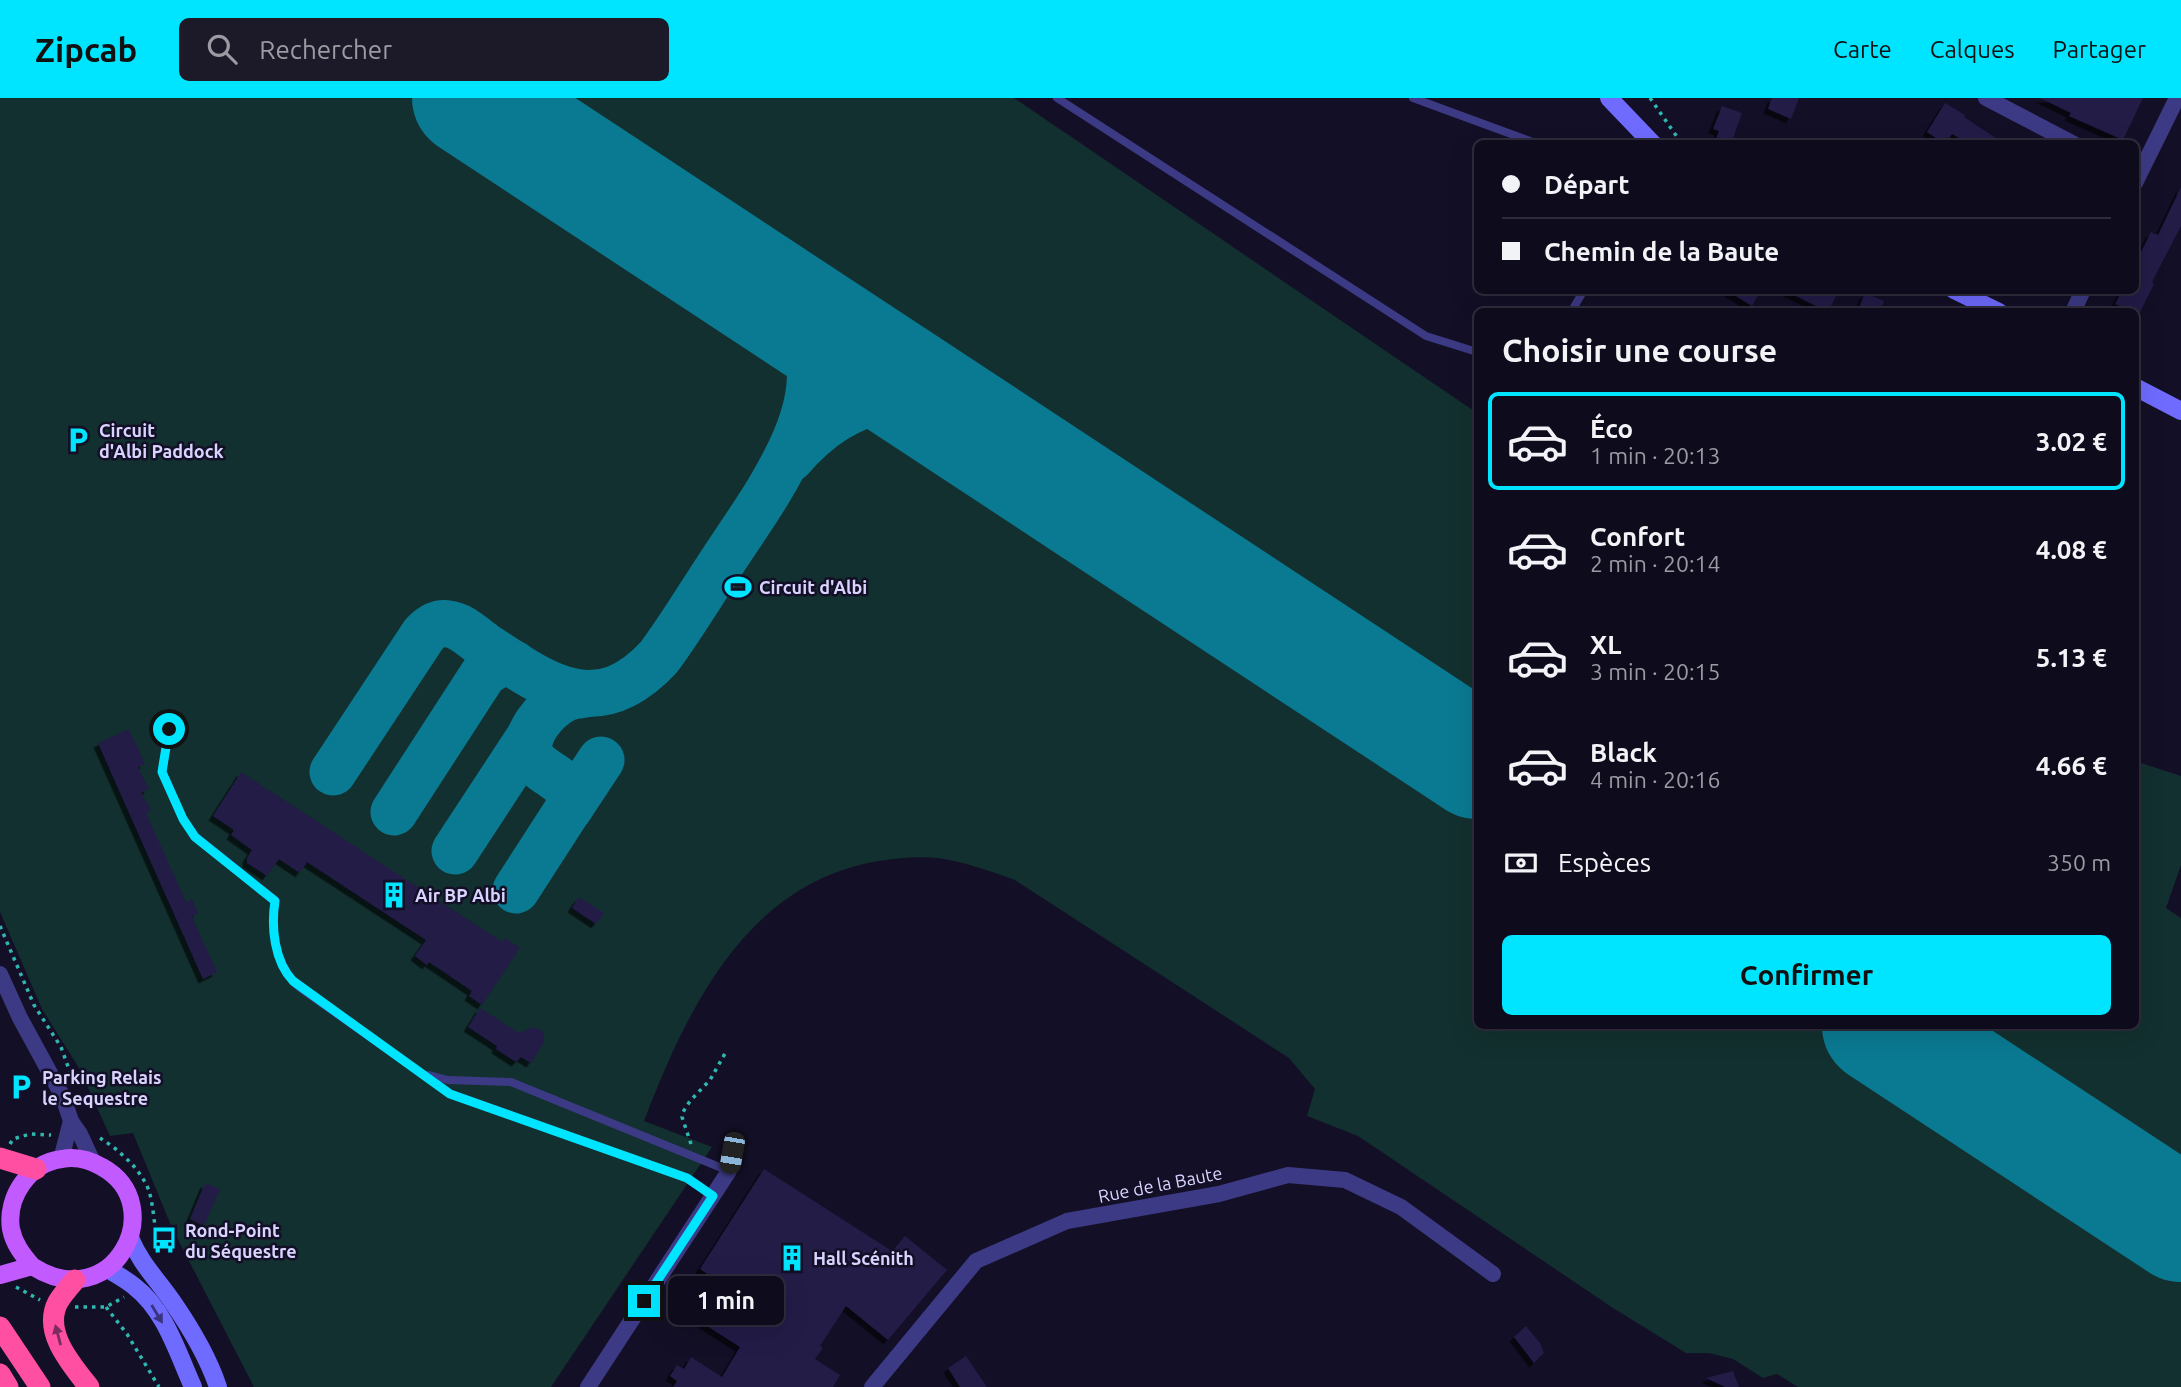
<!DOCTYPE html>
<html lang="fr">
<head>
<meta charset="utf-8">
<style>
	body { margin:0; font-family:Ubuntu,sans-serif; background:#1c1929; color:#f1f3f6; height:100vh; display:flex; flex-direction:column; font-size:26px; white-space:nowrap }
	* { box-sizing:border-box; margin:0 }
	p { font-size:23px; color:#9b9ba3 }
	.icon { flex:none; width:38px; height:38px; fill:none; stroke:currentColor; stroke-width:2; stroke-linecap:round; stroke-linejoin:round }
	.map { position:relative; flex:1; overflow:hidden }
	.details { position:absolute; left:1474px; top:210px; width:665px; height:721px; display:flex; flex-direction:column; background:#0e0b1c; border-radius:10px; box-shadow:0 7px 28px #0002,0 0 0 2px #2e2b3b }
	.details>* { flex:none }
	.banner { position:absolute; left:1474px; top:42px; width:665px; height:154px; border-radius:10px; box-shadow:0 7px 28px #0002,0 0 0 2px #2e2b3b; display:grid; align-content:center; height:154px; padding:0 28px; background:#0e0b1c }
	.end { position:absolute; width:32px; height:32px; margin:-16px; border:9px solid #00e5ff; background:#111; box-shadow:0 0 0 4px #111 }
	.from { border-radius:50% }
	.bubble { position:absolute; height:49px; border-radius:10px; background:#0e0b1c; box-shadow:0 7px 28px #0002,0 0 0 2px #2e2b3b; font-size:23px; font-weight:600; line-height:49px; text-align:center }
	.car { position:absolute; width:21px; height:42px; margin:-21px -10px; border-radius:9px; box-shadow:0 0 5px 2px #0007; background:linear-gradient(#222 24%,#8ab4d8 0 40%,#222 0 76%,#8ab4d8 0 86%,#222 0) }
	.banner b { display:flex; align-items:center; gap:24px; height:66px; font-size:26px }
	.banner b+b { border-top:2px solid #2e2b3b }
	.banner i { width:18px; height:18px; background:#f1f3f6 }
	ul { padding:0; list-style:none }
	li { display:flex; align-items:center; gap:21px; height:98px; margin:0 14px 10px; padding:0 14px; border:4px solid transparent; border-radius:10px }
	li div { flex:1 }
	li b { display:block; font-size:26px }
	li em { font-style:normal; font-weight:600 }
	li.on { border-color:#00e5ff }
	li>.icon { width:63px; height:63px; stroke-width:1.5 }
	h2 { padding:0 28px; font-size:32px; line-height:84px }
	.pay { display:flex; align-items:center; gap:18px; height:77px; padding:0 28px; font-size:26px }
	.pay p { margin-inline-start:auto }
	.button { display:flex; gap:14px; margin-top:auto; padding:14px 28px }
	.button a { flex:1; height:80px; border-radius:10px; background:#00e5ff; color:#111; font-size:28px; font-weight:600; line-height:80px; text-align:center }
	header { display:flex; align-items:center; gap:42px; box-sizing:border-box; height:98px; padding:0 35px; background:#00e5ff; color:#111 }
	header strong { font-size:33px }
	nav { display:flex; gap:38px; margin-inline-start:auto; font-size:24px }
	.search { width:490px; height:63px; background:#1c1929; display:flex; align-items:center; gap:18px; box-sizing:border-box; padding:0 24px; border-radius:10px; color:#9b9ba3; font-size:26px }
	.map>svg:first-child { display:block }
	.green { fill:#12302f }
	.lines { fill:none; stroke-linecap:round; stroke-linejoin:round }
	.taxiway { stroke:#0a7a92; stroke-width:47 }
	.runway { stroke:#0a7a92; stroke-width:116 }
	.building { fill:#241b47; filter:url(#shadow) }
	.path { stroke:#2fb8b0; stroke-width:3.5; stroke-dasharray:3.5 5; stroke-linecap:butt }
	.lane { stroke:#3d3a85; stroke-width:8 }
	.street { stroke:#3d3a85; stroke-width:16 }
	.secondary { stroke:#6f6bff; stroke-width:18 }
	.primary { stroke:#c25bff; stroke-width:18 }
	.highway { stroke:#ff4fa3; stroke-width:21 }
	.oneway { fill:#38347d }
	.oneway2 { fill:#7d2c5e }
	.route { stroke:#00e5ff; stroke-width:9 }
	.labels { text-anchor:middle; dominant-baseline:central; stroke-width:5; stroke-linejoin:round; paint-order:stroke }
	.poi-label { font-size:18px; font-weight:bold; fill:#d9d4ff; stroke:#130f26; text-anchor:start }
	.street-label { font-size:18px; fill:#d9d4ff; stroke:#130f26 }
</style>
</head>
<body>
<header>
<strong>Zipcab</strong>
<div class="search"><svg class="icon" aria-label="search" viewBox="0 0 24 24"><circle cx="10" cy="10" r="6"/><path d="M15 15l6 6"/></svg>Rechercher</div>
<nav><a>Carte</a><a>Calques</a><a>Partager</a></nav>
</header>
<div class="map">
<svg width="2181" height="1289" viewBox="0 0 2181 1289">
	<defs>
		<filter id="shadow"><feDropShadow dx="-4.5" dy="4.5" stdDeviation="0" flood-color="#0009"/></filter>
	</defs>
	<rect width="100%" height="100%" fill="#130f26"/>
	<!-- green -->
	<path class="green" d="M0,0H1014L1477,315V928H2135V663L2181,678V767L2166,810L2181,820V1289H1798L1777,1276L1763,1280L1733,1261L1709,1255H1686L1613,1210L1358,1038L1307,1018L1315,991L1289,960L1015,782C990,773 965,764 938,760C919,758 898,760 879,763C747,784 687,911 644,1023L712,1049L551,1289H254L172,1130L133,1035L110,1038L79,970L42,911L0,814Z"/>
	<g class="lines">
		<!-- taxiway -->
		<g class="taxiway">
			<path d="M790,361C815,332 848,307 887,302C906,300 927,308 946,313"/>
			<path d="M333,674L424,536C431,529 438,524 448,526C461,527 474,540 484,547C546,588 597,626 659,559C682,528 702,494 724,461C761,404 834,311 803,239C794,218 769,201 752,186"/>
			<polyline points="568,712 601,662"/>
			<polyline points="394,714 484,575 500,565 514,566"/>
			<polyline points="455,753 531,637"/>
			<path d="M516,792L565,716C585,683 541,679 531,658C521,637 547,610 564,601C570,598 578,597 585,596"/>
		</g>
		<!-- runway -->
		<g class="runway">
			<polyline points="470,0 1477,663"/>
			<polyline points="1880,928 2181,1126"/>
		</g>
	</g>
	<!-- building -->
	<g class="building">
		<polygon points="1772,0 1799,0 1791,21 1768,11"/>
		<polygon points="2040,0 2143,0 2123,42 2069,18 2071,15"/>
		<polygon points="1945,5 1965,17 1964,19 2005,46 1969,46 1952,36 1945,46 1927,34"/>
		<polygon points="1722,8 1742,15 1731,46 1714,46 1719,33 1713,31"/>
		<polygon points="2181,89 2181,128 2152,184 2154,186 2135,224 2135,214 2115,206 2122,192 2135,192 2135,166 2151,134 2158,137"/>
		<polygon points="1726,192 1761,192 1752,208"/>
		<polygon points="1784,192 1839,192 1828,214"/>
		<polygon points="1865,195 1884,203 1880,214 1857,214"/>
		<polygon points="129,631 145,666 138,669 149,691 141,695 151,712 146,715 186,804 192,801 198,815 192,819 217,874 203,881 98,645"/>
		<polygon points="241,674 470,823 502,844 505,840 520,850 482,907 469,898 472,893 429,864 427,867 415,858 426,842 307,764 300,775 279,761 267,778 247,765 247,760 252,752 231,737 234,732 213,718"/>
		<polygon points="579,799 604,815 596,826 572,810"/>
		<polygon points="480,910 519,935 531,930 537,930 544,935 544,945 531,965 521,959 516,964 496,951 497,948 468,929"/>
		<polygon points="764,1071 892,1153 905,1138 947,1172 888,1242 846,1208 820,1248 823,1250 815,1261 840,1277 833,1289 673,1289 677,1283 670,1278 677,1267 684,1271 691,1259 722,1279 740,1249 696,1221 720,1184 700,1171"/>
		<polygon points="205,1085 220,1091 204,1128 190,1121"/>
		<polygon points="1526,1228 1540,1245 1544,1255 1534,1265 1514,1239"/>
		<polygon points="966,1258 987,1289 960,1289 948,1270"/>
		<polygon points="1733,1273 1739,1289 1725,1289 1706,1280"/>
	</g>
	<g class="lines">
		<!-- path -->
		<g class="path">
			<polyline points="1650,0 1682,46"/>
			<polyline points="0,828 34,907 61,949 70,974"/>
			<path d="M100,1040C119,1052 141,1071 149,1093C154,1109 155,1137 159,1155"/>
			<polyline points="10,1046 13,1041 30,1036 51,1037"/>
			<polyline points="691,1046 682,1019 683,1014 690,1003 710,982 727,952"/>
			<polyline points="16,1189 40,1202"/>
			<polyline points="75,1209 106,1209 124,1199"/>
			<polyline points="106,1209 127,1236 159,1289"/>
		</g>
		<!-- lane -->
		<g class="lane">
			<polyline points="1057,0 1426,238 1477,254"/>
			<polyline points="1413,0 1538,46"/>
			<polyline points="1571,214 1584,192"/>
			<path d="M169,631L162,674L183,721L196,739L275,802C271,834 275,868 300,890L451,996L686,1080L713,1098"/>
			<polyline points="429,977 448,982 511,984 729,1073 732,1055 736,1051"/>
		</g>
		<!-- street -->
		<g class="street">
			<polyline points="1986,0 2074,46"/>
			<polyline points="2135,85 2177,0"/>
			<polyline points="2073,214 2083,192"/>
			<polyline points="0,876 20,920 63,999 71,1023 80,1036 93,1064"/>
			<polyline points="61,1061 71,1023"/>
			<polyline points="588,1289 729,1073"/>
			<polyline points="872,1289 976,1163 1067,1123 1219,1096 1288,1077 1345,1082 1401,1109 1493,1176"/>
		</g>
		<!-- secondary -->
		<g class="secondary">
			<polyline points="1609,0 1653,46"/>
			<polyline points="1954,192 1999,214"/>
			<polyline points="2135,289 2181,313"/>
			<path d="M130,1140C141,1166 156,1180 172,1203C190,1229 208,1259 218,1289"/>
			<path d="M108,1171C117,1177 127,1182 135,1189C165,1212 178,1256 193,1289"/>
		</g>
		<!-- primary -->
		<path class="primary" d="M0,1177L32,1168C113,1220 171,1107 102,1069C90,1062 76,1058 62,1061C29,1065 6,1099 11,1131C14,1146 22,1156 32,1168"/>
		<!-- highway -->
		<g class="highway">
			<polyline points="0,1060 36,1071"/>
			<path d="M75,1182C69,1189 62,1197 58,1204C42,1234 72,1267 89,1289"/>
			<polyline points="0,1229 40,1289"/>
			<polyline points="0,1276 8,1289"/>
		</g>
	</g>
	<!-- one-way arrows -->
	<defs><path id="oneway-solid" d="M-6-.8H1V-3.2L6.5 0L1 3.2V.8H-6Z" transform="scale(1.75)"/></defs>
	<use class="oneway" href="#oneway-solid" transform="translate(157 1216) rotate(59)"/>
	<use class="oneway2" href="#oneway-solid" transform="translate(58 1237) rotate(-105)"/>
	<g class="lines">
		<!-- route -->
		<path class="route" d="M169,631L162,674L183,721L195,739L275,803C271,829 274,863 293,883L450,996L687,1080L713,1098L644,1203"/>
	</g>
	<!-- icons -->
	<defs>
		<g id="parking-bare" transform="scale(2.1)"><path d="M-3.5-5.5H1a3.5 3.5 0 0 1 0 7H-1V5.5H-3.5ZM-1-3.4V-.6H.8a1.4 1.4 0 0 0 0-2.8Z" fill="#00e5ff" stroke="#130f26" stroke-width="2.5" paint-order="stroke"/></g>
		<g id="stadium-bare" transform="scale(2.1)"><path d="M0-5a6.5 5 0 1 0 0 10a6.5 5 0 1 0 0-10ZM-3.5-1.8h7v3.6h-7Z" fill="#00e5ff" stroke="#130f26" stroke-width="2.5" paint-order="stroke"/></g>
		<g id="building-bare" transform="scale(2.1)"><path d="M-4-6H4V6H1V3H-1V6H-4ZM-2.5-4.3h1.7v1.8h-1.7ZM.8-4.3h1.7v1.8H.8ZM-2.5-1h1.7V.8h-1.7ZM.8-1h1.7V.8H.8Z" fill="#00e5ff" stroke="#130f26" stroke-width="2.5" paint-order="stroke"/></g>
		<g id="bus-bare" transform="scale(2.1)"><path d="M-5-6H5V4H4V6H2V4H-2V6H-4V4H-5ZM-3.5-4V0h7V-4ZM-3.5 1.2v1.5H-2V1.2ZM2 1.2v1.5H3.5V1.2Z" fill="#00e5ff" stroke="#130f26" stroke-width="2.5" paint-order="stroke"/></g>
	</defs>
	<g fill-rule="evenodd">
		<use href="#parking-bare" x="78" y="342"/>
		<use href="#stadium-bare" x="738" y="489"/>
		<use href="#building-bare" x="394" y="797"/>
		<use href="#parking-bare" x="21" y="989"/>
		<use href="#bus-bare" x="164" y="1142"/>
		<use href="#building-bare" x="792" y="1160"/>
	</g>
	<g class="labels">
		<!-- poi labels -->
		<g class="poi-label">
			<text x="99" y="332">Circuit<tspan x="99" dy="21">d'Albi Paddock</tspan></text>
			<text x="759" y="489">Circuit d'Albi</text>
			<text x="415" y="797">Air BP Albi</text>
			<text x="42" y="979">Parking Relais<tspan x="42" dy="21">le Sequestre</tspan></text>
			<text x="185" y="1132">Rond-Point<tspan x="185" dy="21">du Séquestre</tspan></text>
			<text x="813" y="1160">Hall Scénith</text>
		</g>
		<!-- street labels -->
		<g class="street-label">
			<text transform="translate(1160 1086) rotate(-11)">Rue de la Baute</text>
		</g>
	</g>
</svg>
<i class="end from" style="left:169px;top:631px"></i>
<i class="end" style="left:644px;top:1203px"></i>
<div class="bubble" style="left:668px;top:1178px;width:116px">1 min</div>
<i class="car" style="left:732px;top:1055px;rotate:190deg"></i>
<div class="banner">
<b><i class="from"></i>Départ</b>
<b><i></i>Chemin de la Baute</b>
</div>
<section class="details">
<h2>Choisir une course</h2>
<ul>
<li class="on"><svg class="icon" aria-label="car" viewBox="0 0 24 24"><path d="M5 17H2v-5l4-1 3-4h7l3 4 3 1v5h-3M9 17h6M6 11h13"/><circle cx="7" cy="17" r="2"/><circle cx="17" cy="17" r="2"/></svg><div><b>Éco</b><p>1 min · 20:13</p></div><em>3.02 €</em></li>
<li><svg class="icon" aria-label="car" viewBox="0 0 24 24"><path d="M5 17H2v-5l4-1 3-4h7l3 4 3 1v5h-3M9 17h6M6 11h13"/><circle cx="7" cy="17" r="2"/><circle cx="17" cy="17" r="2"/></svg><div><b>Confort</b><p>2 min · 20:14</p></div><em>4.08 €</em></li>
<li><svg class="icon" aria-label="car" viewBox="0 0 24 24"><path d="M5 17H2v-5l4-1 3-4h7l3 4 3 1v5h-3M9 17h6M6 11h13"/><circle cx="7" cy="17" r="2"/><circle cx="17" cy="17" r="2"/></svg><div><b>XL</b><p>3 min · 20:15</p></div><em>5.13 €</em></li>
<li><svg class="icon" aria-label="car" viewBox="0 0 24 24"><path d="M5 17H2v-5l4-1 3-4h7l3 4 3 1v5h-3M9 17h6M6 11h13"/><circle cx="7" cy="17" r="2"/><circle cx="17" cy="17" r="2"/></svg><div><b>Black</b><p>4 min · 20:16</p></div><em>4.66 €</em></li>
</ul>
<div class="pay"><svg class="icon" aria-label="cash" viewBox="0 0 24 24"><path d="M3 7h18v10H3z"/><circle cx="12" cy="12" r="2"/></svg>Espèces<p>350 m</p></div>
<div class="button"><a>Confirmer</a></div>
</section>
</div>
</body>
</html>
